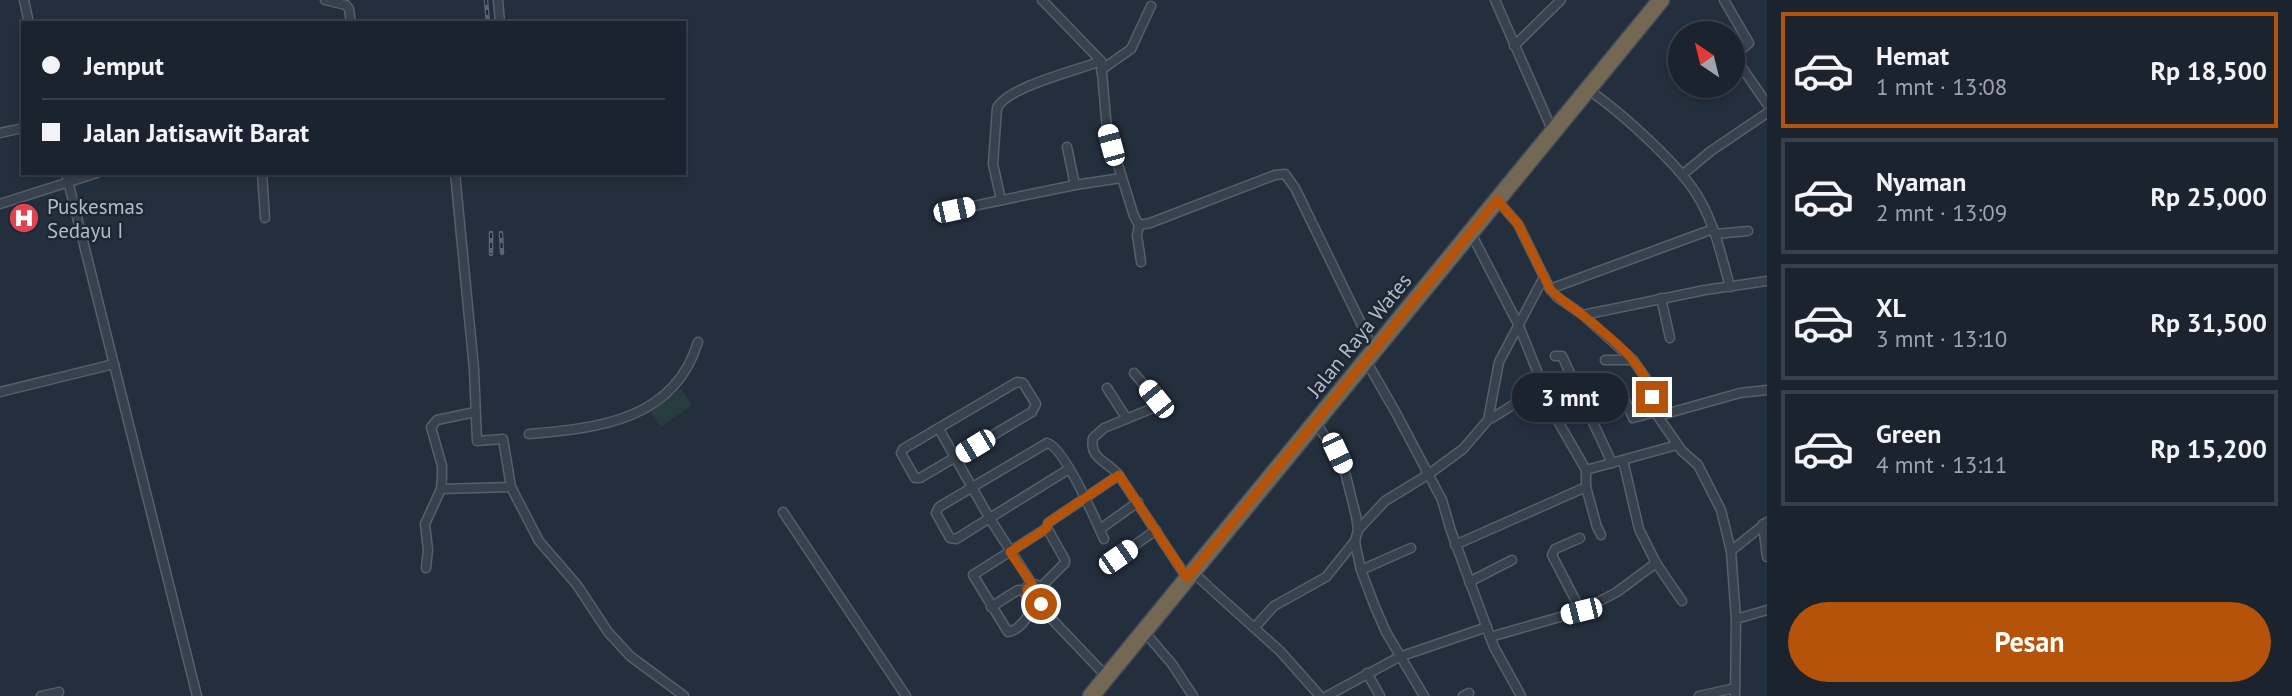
<!DOCTYPE html>
<html lang="id">
<head>
<meta charset="utf-8">
<style>
	body { margin:0; font-family:"PT Sans",sans-serif; background:#282f3a; color:#f1f3f6; height:100vh; display:flex; flex-direction:column; font-size:26px; white-space:nowrap }
	* { box-sizing:border-box; margin:0 }
	p { font-size:23px; color:#a0a4aa }
	.icon { flex:none; width:38px; height:38px; fill:none; stroke:currentColor; stroke-width:2; stroke-linecap:round; stroke-linejoin:round }
	.map { position:relative; flex:1; overflow:hidden }
	.side { display:flex; flex-direction:column; background:#1b232e; width:525px }
	.side>* { flex:none }
	.guide { position:absolute; left:21px; top:21px; width:665px; height:154px; border-radius:0px; box-shadow:0 4px 10px #0003,0 0 0 2px #39404a; display:grid; align-content:center; height:154px; padding:0 21px; background:#1b232e }
	.needle { width:46px; rotate:325deg }
	.fabs { position:absolute; left:1668px; top:21px; display:grid; gap:14px }
	.fabs a { display:grid; place-items:center; width:77px; height:77px; border-radius:50%; background:#1b232e; box-shadow:0 4px 10px #0003,0 0 0 2px #39404a; font-size:35px }
	.end { position:absolute; width:32px; height:32px; margin:-16px; border:9px solid #b45309; background:#fff; box-shadow:0 0 0 4px #fff }
	.from { border-radius:50% }
	.bubble { position:absolute; height:49px; border-radius:24px; background:#1b232e; box-shadow:0 4px 10px #0003,0 0 0 2px #39404a; font-size:23px; font-weight:700; line-height:49px; text-align:center }
	.car { position:absolute; width:21px; height:42px; margin:-21px -10px; border-radius:9px; box-shadow:0 0 5px 2px #0007; background:linear-gradient(#fff 24%,#345 0 40%,#fff 0 76%,#345 0 86%,#fff 0) }
	.guide b { display:flex; align-items:center; gap:24px; height:66px; font-size:26px }
	.guide b+b { border-top:2px solid #39404a }
	.guide i { width:18px; height:18px; background:#f1f3f6 }
	ul { padding:12px 0 0; list-style:none }
	li { display:flex; align-items:center; gap:21px; height:116px; margin:0 14px 10px; padding:0 7px; border:4px solid #39404a; border-radius:0px }
	li div { flex:1 }
	li b { display:block; font-size:26px }
	li em { font-style:normal; font-weight:700 }
	li.active { border-color:#b45309 }
	li>.icon { width:63px; height:63px; stroke-width:1.5 }
	.button { display:flex; gap:14px; margin-top:auto; padding:14px 21px }
	.button a { flex:1; height:80px; border-radius:42px; background:#b45309; color:#fff; font-size:28px; font-weight:700; line-height:80px; text-align:center }
	main { display:flex; flex:1; min-height:0 }
	.map>svg:first-child { display:block }
	.green { fill:#263c3f }
	.lines { fill:none; stroke-linecap:round; stroke-linejoin:round }
	.street-casing { stroke:#565f6c; stroke-width:11 }
	.highway-casing { stroke:#434c59; stroke-width:19 }
	.street { stroke:#38414e; stroke-width:8 }
	.highway { stroke:#746855; stroke-width:16 }
	.rail-casing { stroke:#5a6575; stroke-width:4.5 }
	.rail { stroke:#1d2633; stroke-width:2; stroke-dasharray:5; stroke-linecap:butt }
	.route { stroke:#b45309; stroke-width:9 }
	.labels { text-anchor:middle; dominant-baseline:central; stroke-width:5; stroke-linejoin:round; paint-order:stroke }
	.poi-label { font-size:21px; fill:#b4bcc9; stroke:#1d2633; text-anchor:start }
	.street-label { font-size:21px; fill:#b4bcc9; stroke:#1d2633 }
</style>
</head>
<body>
<main>
<div class="map">
<svg width="1767" height="696" viewBox="0 0 1767 696">
	<rect width="100%" height="100%" fill="#242f3e"/>
	<!-- green -->
	<polygon class="green" points="681,389 692,405 661,427 649,411"/>
	<g class="lines">
		<!-- street casing -->
		<g class="street-casing">
			<g id="street">
				<polyline points="24,0 29,23"/>
				<polyline points="325,0 346,5 349,9 351,23"/>
				<polyline points="498,0 500,23"/>
				<polyline points="1042,0 1101,61 1107,130 1134,216 1139,225 1150,223 1275,175 1285,174 1295,188 1374,350"/>
				<polyline points="1495,0 1553,132"/>
				<polyline points="1724,0 1749,43 1734,56 1767,104"/>
				<polyline points="1514,46 1561,0"/>
				<polyline points="1101,70 1131,49 1151,6"/>
				<path d="M1593,93C1625,116 1682,167 1700,200C1715,226 1722,258 1730,287"/>
				<polyline points="0,133 23,128"/>
				<polyline points="1067,147 1075,185"/>
				<polyline points="66,173 197,696"/>
				<polyline points="262,173 265,218"/>
				<polyline points="455,173 474,369 477,441 503,439 511,487"/>
				<polyline points="1682,175 1711,151 1767,113"/>
				<path d="M1001,200L993,164L997,108C1007,87 1078,70 1101,61"/>
				<polyline points="1497,200 1518,224 1550,289 1557,297 1583,315 1633,360 1649,383 1655,412 1682,451 1698,465 1721,510 1731,551 1736,619 1735,696"/>
				<polyline points="0,204 97,173"/>
				<polyline points="954,210 1075,185 1121,178"/>
				<polyline points="1139,225 1137,235 1141,262"/>
				<polyline points="1715,234 1748,231"/>
				<polyline points="1550,289 1713,229"/>
				<polyline points="1661,298 1670,338"/>
				<polyline points="1583,315 1705,290 1767,281"/>
				<polyline points="1555,356 1562,356 1612,463"/>
				<polyline points="1605,360 1633,360"/>
				<polyline points="1369,366 1395,411 1442,500 1451,531 1494,647 1521,696"/>
				<path d="M1134,373L1156,399L1158,406L1104,428L1093,438C1089,458 1106,461 1118,474L1187,578"/>
				<polygon points="1017,382 1023,383 1036,404 1032,412 920,478 915,478 901,453 903,449"/>
				<polyline points="1107,388 1127,419"/>
				<polyline points="0,392 114,364"/>
				<polyline points="1625,400 1633,418 1655,412"/>
				<polyline points="1555,416 1583,402"/>
				<polyline points="1658,416 1740,393 1767,390"/>
				<path d="M1488,420C1507,410 1523,397 1542,387"/>
				<polyline points="1319,428 1337,453 1344,468 1356,516 1358,530 1355,541 1357,552 1361,570 1375,607 1386,632 1424,696"/>
				<polyline points="939,429 990,519 1032,584"/>
				<path d="M529,434C600,428 674,420 698,342"/>
				<polyline points="1623,460 1639,529 1656,563 1682,601"/>
				<path d="M1069,469L956,539L950,538L936,513L939,507L1047,443C1064,447 1096,521 1104,539"/>
				<polyline points="1586,470 1677,445"/>
				<polyline points="1586,487 1597,527 1601,535"/>
				<polyline points="441,489 511,487 539,541 577,585 608,632 630,656 684,696"/>
				<polyline points="783,512 906,696"/>
				<polyline points="1763,524 1767,557"/>
				<polyline points="1103,527 1138,502"/>
				<polyline points="1358,530 1385,501 1429,474 1463,449 1488,420 1499,362 1544,277"/>
				<polyline points="1580,538 1555,549 1552,555 1581,611"/>
				<polyline points="1455,545 1586,487 1586,470 1555,416 1519,326 1474,239"/>
				<polyline points="1731,551 1767,522"/>
				<polyline points="1118,557 1156,530"/>
				<polyline points="426,568 428,550 425,524 441,489 442,477 442,466 431,427 437,420 475,412"/>
				<polyline points="1361,570 1411,548"/>
				<polyline points="1197,576 1208,586"/>
				<polyline points="1469,582 1512,560"/>
				<circle cx="1033" cy="592" r="8"/>
				<polyline points="1040,588 1065,563 1065,560 1047,528 1048,523 1119,475"/>
				<polyline points="1211,589 1280,651 1320,696"/>
				<polyline points="1039,597 1045,612 1106,676"/>
				<path d="M1035,599C1032,612 1021,630 1008,632L973,575L1047,528"/>
				<polyline points="991,607 1018,590 1026,591"/>
				<polyline points="1736,619 1767,610"/>
				<polyline points="1255,627 1274,606 1326,577 1355,541"/>
				<polyline points="1148,636 1172,664 1193,696"/>
				<polyline points="1490,637 1581,611 1617,592 1656,563"/>
				<polyline points="1367,673 1380,696"/>
				<polyline points="41,696 59,692"/>
				<polyline points="1327,696 1399,657 1487,627"/>
				<polyline points="1463,696 1469,693"/>
				<polyline points="1699,696 1735,688"/>
			</g>
		</g>
		<!-- highway casing -->
		<g class="highway-casing">
			<polyline id="highway" points="1091,696 1661,0"/>
		</g>
		<!-- street -->
		<use href="#street" class="street"/>
		<!-- highway -->
		<use href="#highway" class="highway"/>
		<!-- rail casing -->
		<g class="rail-casing">
			<g id="rail">
				<polyline points="486,0 488,23"/>
				<polyline points="491,233 491,254"/>
				<polyline points="501,233 502,253"/>
			</g>
		</g>
		<!-- rail -->
		<use href="#rail" class="rail"/>
	</g>
	<g class="lines">
		<!-- route -->
		<path class="route" d="M1041,604L1039,597L1032,600L1027,595V589L1032,584L1010,552L1047,528L1048,523L1119,475L1187,578L1497,200L1518,224L1550,289C1560,300 1572,307 1584,316C1610,338 1646,363 1652,397"/>
	</g>
	<!-- icons -->
	<defs>
		<g id="hospital-disc" transform="scale(1.575)"><circle r="9.5" fill="#e0444e" stroke="#1d2633"/><path d="M-5-5h3v3.5h4V-5h3V5h-3V1.5h-4V5h-3Z" fill="#fff"/></g>
	</defs>
	<g fill-rule="evenodd">
		<use href="#hospital-disc" x="24" y="218"/>
	</g>
	<g class="labels">
		<!-- poi labels -->
		<g class="poi-label">
			<text x="47" y="206">Puskesmas<tspan x="47" dy="24">Sedayu I</tspan></text>
		</g>
		<!-- street labels -->
		<g class="street-label">
			<text transform="translate(1359 335) rotate(-51)">Jalan Raya Wates</text>
		</g>
	</g>
</svg>
<div class="fabs">
<a><svg class="needle" viewBox="-14 -14 28 28"><path d="M0-13l5 13h-10z" fill="#e53935"/><path d="M0 13l5-13h-10z" fill="#a0a4aa"/></svg></a>
</div>
<i class="end from" style="left:1041px;top:604px"></i>
<i class="end" style="left:1652px;top:397px"></i>
<div class="bubble" style="left:1512px;top:373px;width:116px">3 mnt</div>
<i class="car" style="left:1111px;top:145px;rotate:345deg"></i>
<i class="car" style="left:954px;top:210px;rotate:78deg"></i>
<i class="car" style="left:1156px;top:399px;rotate:321deg"></i>
<i class="car" style="left:975px;top:446px;rotate:239deg"></i>
<i class="car" style="left:1337px;top:453px;rotate:155deg"></i>
<i class="car" style="left:1118px;top:557px;rotate:55deg"></i>
<i class="car" style="left:1581px;top:611px;rotate:256deg"></i>
<div class="guide">
<b><i class="from"></i>Jemput</b>
<b><i></i>Jalan Jatisawit Barat</b>
</div>
</div>
<section class="side">
<ul>
<li class="active"><svg class="icon" aria-label="car" viewBox="0 0 24 24"><path d="M5 17H2v-5l4-1 3-4h7l3 4 3 1v5h-3M9 17h6M6 11h13"/><circle cx="7" cy="17" r="2"/><circle cx="17" cy="17" r="2"/></svg><div><b>Hemat</b><p>1 mnt · 13:08</p></div><em>Rp 18,500</em></li>
<li><svg class="icon" aria-label="car" viewBox="0 0 24 24"><path d="M5 17H2v-5l4-1 3-4h7l3 4 3 1v5h-3M9 17h6M6 11h13"/><circle cx="7" cy="17" r="2"/><circle cx="17" cy="17" r="2"/></svg><div><b>Nyaman</b><p>2 mnt · 13:09</p></div><em>Rp 25,000</em></li>
<li><svg class="icon" aria-label="car" viewBox="0 0 24 24"><path d="M5 17H2v-5l4-1 3-4h7l3 4 3 1v5h-3M9 17h6M6 11h13"/><circle cx="7" cy="17" r="2"/><circle cx="17" cy="17" r="2"/></svg><div><b>XL</b><p>3 mnt · 13:10</p></div><em>Rp 31,500</em></li>
<li><svg class="icon" aria-label="car" viewBox="0 0 24 24"><path d="M5 17H2v-5l4-1 3-4h7l3 4 3 1v5h-3M9 17h6M6 11h13"/><circle cx="7" cy="17" r="2"/><circle cx="17" cy="17" r="2"/></svg><div><b>Green</b><p>4 mnt · 13:11</p></div><em>Rp 15,200</em></li>
</ul>
<div class="button"><a>Pesan</a></div>
</section>
</main>
</body>
</html>
